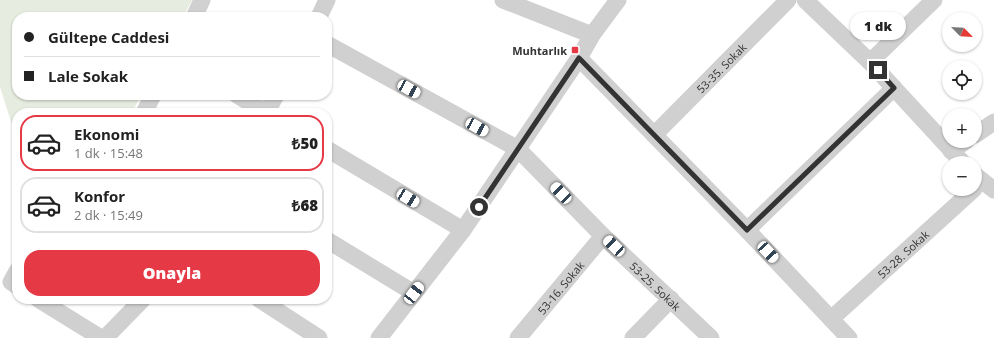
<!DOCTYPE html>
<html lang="tr">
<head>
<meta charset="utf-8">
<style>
	body { margin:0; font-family:"Open Sans",sans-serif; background:#f6f6f6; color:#222; height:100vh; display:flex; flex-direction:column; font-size:15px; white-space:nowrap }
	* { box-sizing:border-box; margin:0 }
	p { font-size:13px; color:#767676 }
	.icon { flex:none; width:22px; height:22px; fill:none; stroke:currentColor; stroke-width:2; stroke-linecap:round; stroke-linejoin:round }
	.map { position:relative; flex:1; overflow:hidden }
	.side { position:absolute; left:12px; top:108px; width:320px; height:196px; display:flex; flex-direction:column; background:#fff; border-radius:16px; box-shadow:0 1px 3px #0004 }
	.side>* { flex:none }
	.hud { position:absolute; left:12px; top:12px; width:320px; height:88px; border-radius:16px; box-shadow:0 1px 3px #0004; display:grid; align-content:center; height:88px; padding:0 12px; background:#fff }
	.needle { width:26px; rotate:114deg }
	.tools { position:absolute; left:942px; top:12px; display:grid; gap:8px }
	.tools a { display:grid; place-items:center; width:40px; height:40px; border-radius:50%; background:#fff; box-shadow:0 1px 3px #0004; font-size:20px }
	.end { position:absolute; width:18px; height:18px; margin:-9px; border:5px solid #333; background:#fff; box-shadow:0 0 0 2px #fff }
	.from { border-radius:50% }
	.bubble { position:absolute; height:28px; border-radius:14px; background:#fff; box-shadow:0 1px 3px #0004; font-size:13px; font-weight:800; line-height:28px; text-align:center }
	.car { position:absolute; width:12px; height:24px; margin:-12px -6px; border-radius:5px; box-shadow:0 0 3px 1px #0007; background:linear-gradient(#fff 24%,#345 0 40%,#fff 0 76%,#345 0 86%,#fff 0) }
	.hud b { display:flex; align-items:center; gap:14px; height:38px; font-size:15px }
	.hud b+b { border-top:1px solid #e0e0e0 }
	.hud i { width:10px; height:10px; background:#222 }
	ul { padding:7px 0 0; list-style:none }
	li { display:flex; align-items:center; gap:12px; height:56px; margin:0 8px 6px; padding:0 4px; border:2px solid #e0e0e0; border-radius:16px }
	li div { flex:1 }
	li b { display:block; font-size:15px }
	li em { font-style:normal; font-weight:800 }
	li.active { border-color:#e63946 }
	li>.icon { width:36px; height:36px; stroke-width:1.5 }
	.action { display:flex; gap:8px; margin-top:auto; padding:8px 12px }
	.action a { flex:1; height:46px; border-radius:16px; background:#e63946; color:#fff; font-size:16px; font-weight:800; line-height:46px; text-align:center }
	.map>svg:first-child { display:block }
	.park { fill:#e6ecdf }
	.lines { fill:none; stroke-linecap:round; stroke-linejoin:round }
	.minor { stroke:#d0d0d0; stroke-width:17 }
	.route { stroke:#333; stroke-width:5 }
	.poi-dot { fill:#e63946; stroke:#fff; stroke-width:1.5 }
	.labels { text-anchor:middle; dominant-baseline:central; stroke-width:4; stroke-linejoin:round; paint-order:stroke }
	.poi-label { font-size:11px; font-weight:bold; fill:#333; stroke:#fff; text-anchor:end }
	.street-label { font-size:11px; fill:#333; stroke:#fff }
</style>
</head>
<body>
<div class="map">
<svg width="994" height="338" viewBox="0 0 994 338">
	<rect width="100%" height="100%" fill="#fff"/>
	<!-- park -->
	<polygon class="park" points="0,0 192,0 183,17 17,17 17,95 141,95 132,113 17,113 17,130 13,128 0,87"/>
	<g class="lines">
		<!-- minor -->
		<g class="minor">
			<polyline points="503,0 592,35"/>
			<polyline points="805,0 870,62 963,163"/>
			<polyline points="194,17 202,0"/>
			<polyline points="319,17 327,0"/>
			<path id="s1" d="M327,44L518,149L603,236L711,338"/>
			<polyline points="579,58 747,230 849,338"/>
			<polyline points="870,62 934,0"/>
			<polyline points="237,95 266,113"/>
			<polyline points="144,113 153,95"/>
			<polyline points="266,113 276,95"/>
			<path id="s2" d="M654,135L788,0"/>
			<polyline points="975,135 994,122"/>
			<polyline points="327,149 463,230"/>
			<polyline points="951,151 966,141"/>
			<polyline points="975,175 994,190"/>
			<polyline points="747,230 894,88"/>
			<polyline points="327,240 414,293"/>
			<polyline points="17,271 11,282 17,286"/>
			<polyline points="38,299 101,338"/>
			<polyline points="259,299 319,338"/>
			<path id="s3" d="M831,319L974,189"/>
			<polyline points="105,338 143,299"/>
			<polyline points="379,338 463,230 579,58 592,35 618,0"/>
			<path id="s4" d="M518,338L603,236"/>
			<polyline points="633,338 671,299"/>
		</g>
	</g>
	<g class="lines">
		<!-- route -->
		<polyline class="route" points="479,207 579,58 747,230 894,88 878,70"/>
	</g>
	<!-- markers -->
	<rect class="poi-dot" x="571" y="46" width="8" height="8" rx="2"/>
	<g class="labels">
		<!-- poi labels -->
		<g class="poi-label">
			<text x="567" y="50">Muhtarlık</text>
		</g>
		<!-- street labels -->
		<g class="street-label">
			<text stroke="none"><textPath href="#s2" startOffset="95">53-35. Sokak</textPath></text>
			<text stroke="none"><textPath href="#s3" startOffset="97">53-28. Sokak</textPath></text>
			<text stroke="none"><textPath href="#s1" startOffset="412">53-25. Sokak</textPath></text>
			<text stroke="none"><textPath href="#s4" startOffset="66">53-16. Sokak</textPath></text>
		</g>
	</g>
</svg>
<div class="tools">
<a><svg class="needle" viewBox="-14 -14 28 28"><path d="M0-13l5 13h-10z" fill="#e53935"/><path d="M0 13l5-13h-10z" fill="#767676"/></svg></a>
<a><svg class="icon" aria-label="locate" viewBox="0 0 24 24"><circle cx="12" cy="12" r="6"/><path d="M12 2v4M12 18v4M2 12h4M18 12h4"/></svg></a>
<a>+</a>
<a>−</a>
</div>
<i class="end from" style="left:479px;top:207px"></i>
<i class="end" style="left:878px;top:70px"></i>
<div class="bubble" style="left:850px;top:12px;width:56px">1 dk</div>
<i class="car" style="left:409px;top:89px;rotate:119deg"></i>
<i class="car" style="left:477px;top:127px;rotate:119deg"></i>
<i class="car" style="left:561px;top:193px;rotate:316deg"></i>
<i class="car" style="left:408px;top:198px;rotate:121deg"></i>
<i class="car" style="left:614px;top:246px;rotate:313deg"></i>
<i class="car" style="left:768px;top:252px;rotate:137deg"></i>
<i class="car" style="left:414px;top:293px;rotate:38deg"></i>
<div class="hud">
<b><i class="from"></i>Gültepe Caddesi</b>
<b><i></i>Lale Sokak</b>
</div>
<section class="side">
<ul>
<li class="active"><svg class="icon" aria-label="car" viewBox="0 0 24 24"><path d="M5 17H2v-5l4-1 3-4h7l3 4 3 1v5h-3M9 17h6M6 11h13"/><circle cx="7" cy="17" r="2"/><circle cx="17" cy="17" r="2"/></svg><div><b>Ekonomi</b><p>1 dk · 15:48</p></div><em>₺50</em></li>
<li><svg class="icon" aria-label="car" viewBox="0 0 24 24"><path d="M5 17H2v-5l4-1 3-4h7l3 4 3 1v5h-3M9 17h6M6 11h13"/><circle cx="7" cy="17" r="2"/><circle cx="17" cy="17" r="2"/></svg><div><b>Konfor</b><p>2 dk · 15:49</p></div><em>₺68</em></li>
</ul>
<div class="action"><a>Onayla</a></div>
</section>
</div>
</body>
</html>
